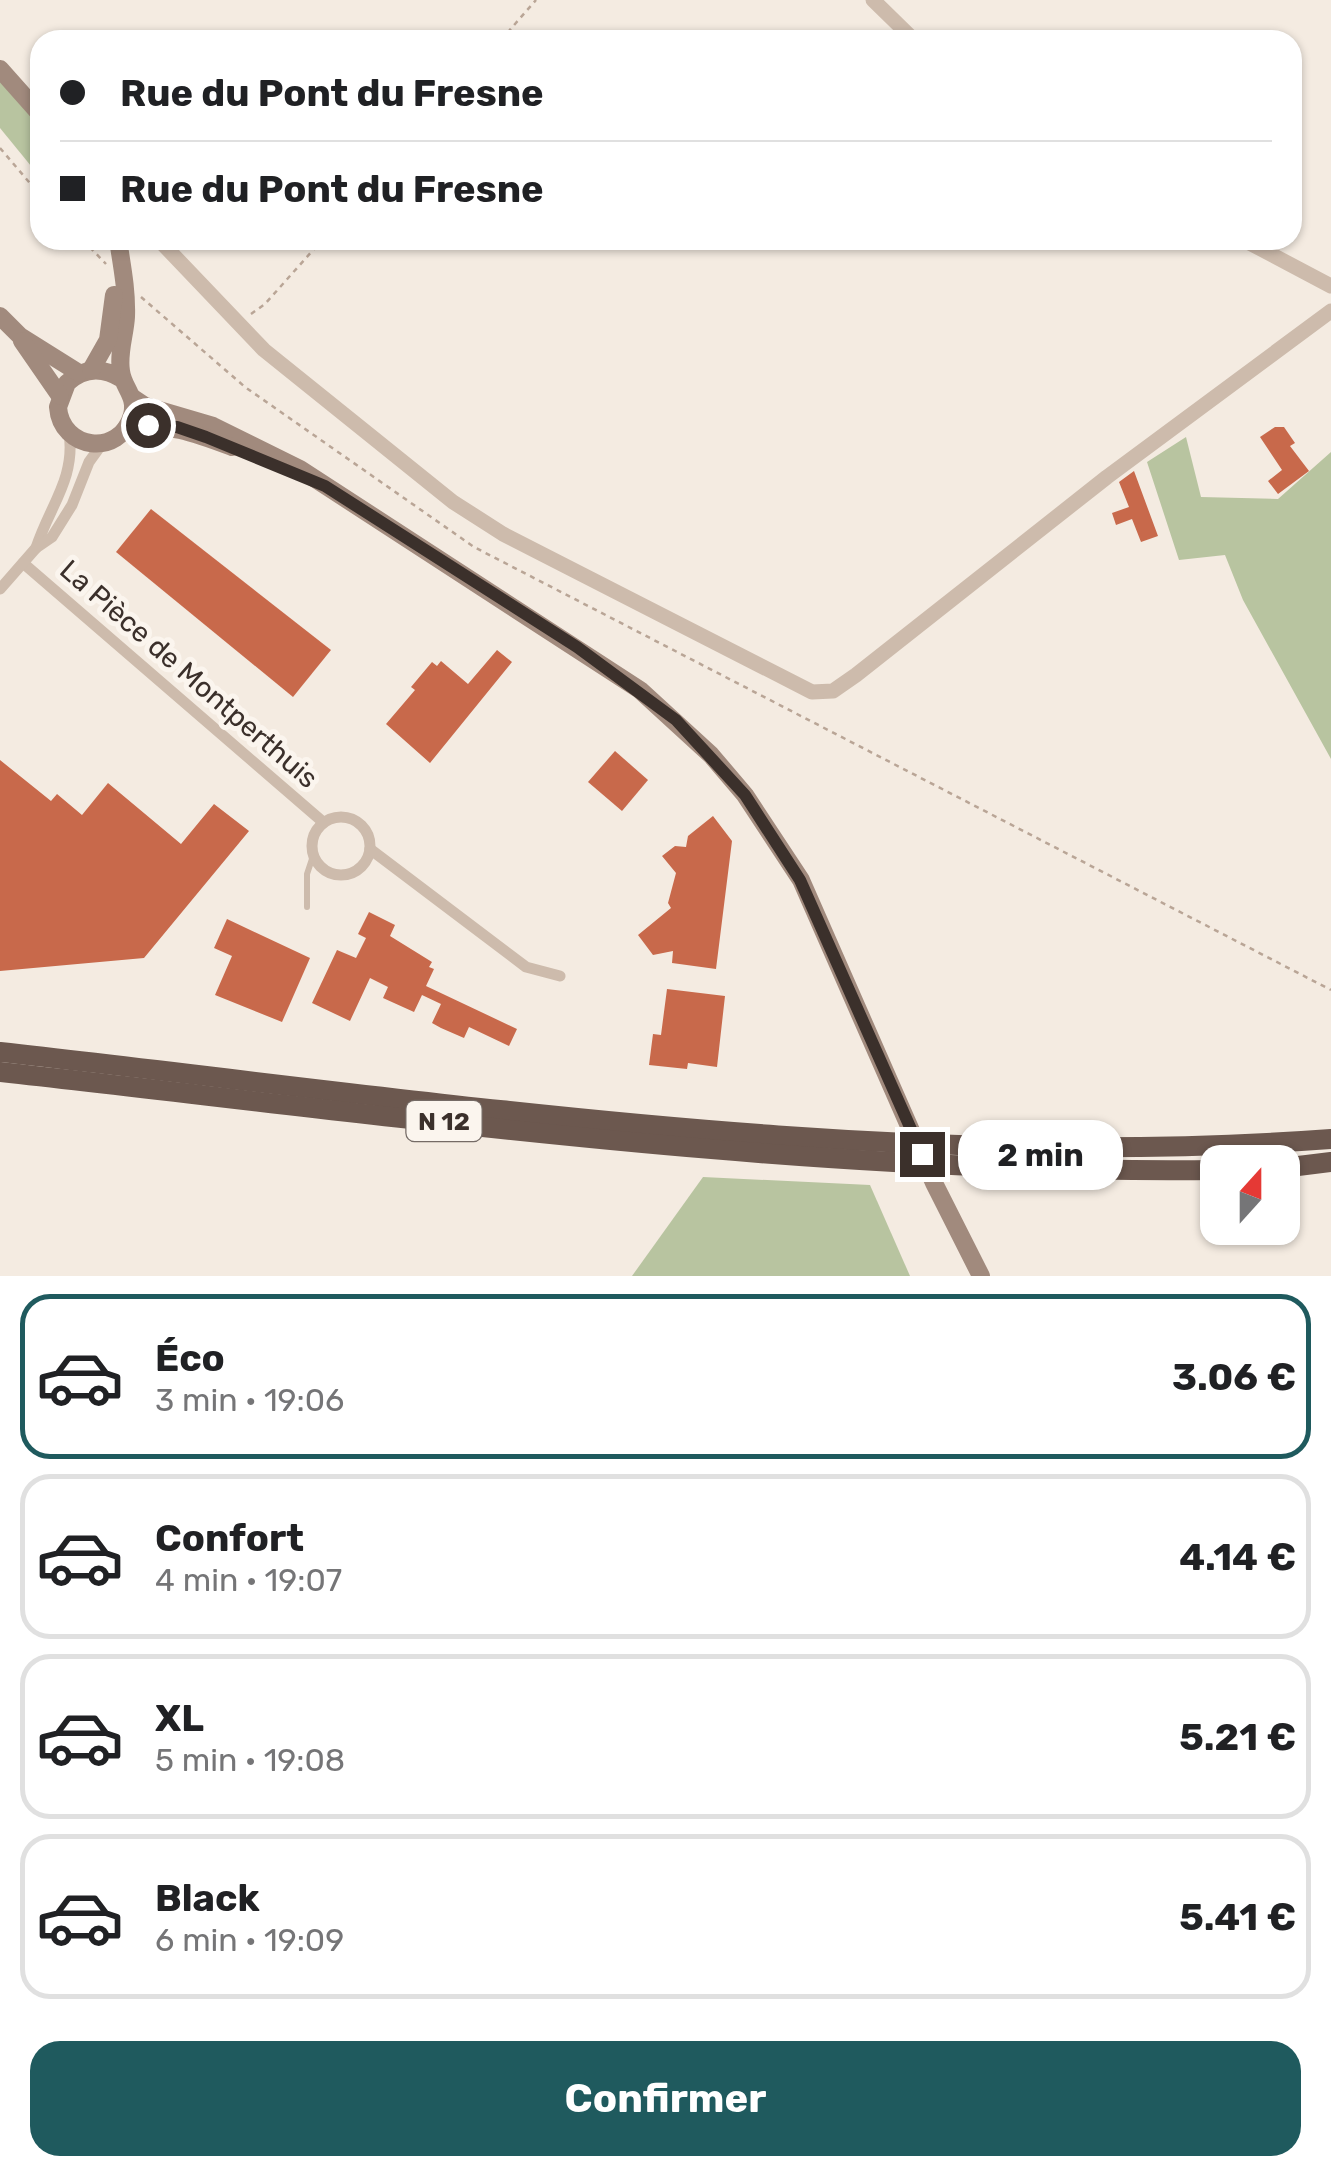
<!DOCTYPE html>
<html lang="fr">
<head>
<meta charset="utf-8">
<style>
	body { margin:0; font-family:Rubik,sans-serif; background:#f2f2f2; color:#202124; height:100vh; display:flex; flex-direction:column; font-size:38px; white-space:nowrap }
	* { box-sizing:border-box; margin:0 }
	p { font-size:32px; color:#757577 }
	.icon { flex:none; width:55px; height:55px; fill:none; stroke:currentColor; stroke-width:2; stroke-linecap:round; stroke-linejoin:round }
	.map { position:relative; height:1276px; overflow:hidden }
	.side { display:flex; flex-direction:column; background:#fff; flex:1 }
	.side>* { flex:none }
	.hud { position:absolute; left:30px; top:30px; width:1272px; height:220px; border-radius:30px; box-shadow:0 2px 8px #0004; display:grid; align-content:center; height:220px; padding:0 30px; background:#fff }
	.needle { width:65px; rotate:21deg }
	.tools { position:absolute; left:1200px; top:1145px; display:grid; gap:20px }
	.tools a { display:grid; place-items:center; width:100px; height:100px; border-radius:20px; background:#fff; box-shadow:0 2px 8px #0004; font-size:50px }
	.end { position:absolute; width:45px; height:45px; margin:-22px; border:12px solid #3b302b; background:#fff; box-shadow:0 0 0 5px #fff }
	.from { border-radius:50% }
	.bubble { position:absolute; height:70px; border-radius:30px; background:#fff; box-shadow:0 2px 8px #0004; font-size:32px; font-weight:700; line-height:70px; text-align:center }
	.hud b { display:flex; align-items:center; gap:35px; height:95px; font-size:38px }
	.hud b+b { border-top:2px solid #e0e0e0 }
	.hud i { width:25px; height:25px; background:#202124 }
	ul { padding:18px 0 0; list-style:none }
	li { display:flex; align-items:center; gap:30px; height:165px; margin:0 20px 15px; padding:0 10px; border:5px solid #e0e0e0; border-radius:30px }
	li div { flex:1 }
	li b { display:block; font-size:38px }
	li em { font-style:normal; font-weight:700 }
	li.selected { border-color:#1f5a5e }
	li>.icon { width:90px; height:90px; stroke-width:1.5 }
	.button { display:flex; gap:20px; margin-top:auto; padding:20px 30px }
	.button a { flex:1; height:115px; border-radius:30px; background:#1f5a5e; color:#fff; font-size:40px; font-weight:700; line-height:115px; text-align:center }
	.map>svg:first-child { display:block }
	.green { fill:#b8c4a0 }
	.building { fill:#c8694b }
	.lines { fill:none; stroke-linecap:round; stroke-linejoin:round }
	.path { stroke:#b9a596; stroke-width:2.5; stroke-dasharray:5 5; stroke-linecap:butt }
	.service { stroke:#cdbbac; stroke-width:6 }
	.minor { stroke:#cdbbac; stroke-width:11 }
	.tertiary { stroke:#cdbbac; stroke-width:15 }
	.secondary { stroke:#a18a7d; stroke-width:18 }
	.trunk { stroke:#6c584f; stroke-width:20 }
	.route { stroke:#3b302b; stroke-width:12 }
	.labels { text-anchor:middle; dominant-baseline:central; stroke-width:10; stroke-linejoin:round; paint-order:stroke }
	.shield { fill:#fbf5ee; stroke:#756b66; stroke-width:2.5 }
	.shield-label { font-size:25px; font-weight:bold; fill:#3b302b }
	.street-label { font-size:28px; fill:#3b302b; stroke:#fbf5ee }
</style>
</head>
<body>
<div class="map">
<svg width="1331" height="1276" viewBox="0 0 1331 1276">
	<rect width="100%" height="100%" fill="#f4ebe1"/>
	<!-- green -->
	<g class="green">
		<polygon points="0,79 40,125 40,177 0,128"/>
		<polygon points="1186,437 1201,497 1278,499 1331,452 1331,759 1243,600 1225,555 1179,560 1147,462"/>
		<polygon points="703,1177 870,1185 910,1276 632,1276"/>
	</g>
	<!-- building -->
	<g class="building">
		<polygon points="1275,427 1284,427 1295,443 1290,446 1309,471 1278,494 1268,481 1282,470 1260,437"/>
		<polygon points="1134,471 1158,536 1141,542 1132,519 1116,525 1112,513 1129,507 1119,482"/>
		<polygon points="151,509 331,650 293,697 116,552"/>
		<polygon points="497,650 512,662 430,763 386,724 415,690 411,687 432,662 437,666 441,661 468,684"/>
		<polygon points="615,751 648,780 622,811 588,782"/>
		<polygon points="0,760 51,801 57,794 82,815 108,783 181,844 214,804 249,831 144,958 0,971"/>
		<polygon points="713,816 732,841 716,969 672,963 673,951 653,955 638,935 671,908 668,903 676,873 662,856 675,846 686,847 688,836"/>
		<polygon points="369,912 395,925 390,936 432,962 429,967 434,969 426,986 517,1029 509,1046 469,1027 464,1038 441,1028 432,1023 441,1004 422,995 414,1012 383,998 388,987 370,978 350,1021 312,1003 337,950 356,958 366,938 358,934"/>
		<polygon points="227,919 310,958 282,1022 215,995 232,956 214,948"/>
		<polygon points="667,989 725,996 717,1067 688,1063 687,1069 649,1065 653,1034 661,1035"/>
	</g>
	<g class="lines">
		<!-- path -->
		<g class="path">
			<polyline points="501,40 536,0"/>
			<polyline points="0,148 40,195"/>
			<polyline points="83,240 106,264"/>
			<polyline points="141,297 245,387 474,547 1331,990"/>
			<polyline points="251,314 265,304 322,240"/>
		</g>
		<!-- service -->
		<polyline class="service" points="307,907 307,874 313,856"/>
		<!-- minor -->
		<g class="minor">
			<path d="M36,548C49,507 76,478 69,433"/>
			<polyline points="23,563 323,822"/>
			<polyline points="0,589 36,548 52,537 72,505 89,462 102,444"/>
			<circle cx="341" cy="846" r="29"/>
			<polyline points="370,849 526,967 560,976"/>
		</g>
		<!-- tertiary -->
		<g class="tertiary">
			<polyline points="873,0 914,40"/>
			<polyline points="159,240 264,350 453,502 503,534 812,692 833,691 856,675 1107,477 1331,311"/>
			<polyline points="1244,240 1331,286"/>
		</g>
		<!-- secondary -->
		<g class="secondary">
			<polyline points="0,69 40,114"/>
			<path d="M118,240C122,266 127,291 126,317C125,335 118,353 121,371C123,388 137,396 132,415C120,458 61,450 58,407L67,383C84,367 103,367 122,379"/>
			<polyline points="0,316 20,336 79,373"/>
			<polyline points="22,341 60,396"/>
			<polyline points="91,370 108,340 114,295"/>
			<polyline points="133,398 145,406 213,426 300,469 640,690 711,755 745,795 801,880 934,1183 981,1276"/>
			<path d="M126,428C166,422 195,433 232,447"/>
		</g>
		<!-- trunk -->
		<g class="trunk">
			<path d="M0,1052C441,1101 886,1172 1331,1139"/>
			<path d="M0,1072C405,1117 809,1175 1218,1170"/>
			<polyline points="1282,1168 1331,1162"/>
		</g>
	</g>
	<g class="lines">
		<!-- route -->
		<polyline class="route" points="148,425 177,427 206,437 325,486 577,647 676,720 745,795 800,880 922,1154"/>
	</g>
	<g class="labels">
		<!-- shield labels -->
		<rect class="shield" x="406.5" y="1101" width="75" height="40" rx="8"/>
		<g class="shield-label">
			<text x="444" y="1121">N 12</text>
		</g>
		<!-- street labels -->
		<g class="street-label">
			<text transform="translate(189 674) rotate(41)">La Pièce de Montperthuis</text>
		</g>
	</g>
</svg>
<div class="tools">
<a><svg class="needle" viewBox="-14 -14 28 28"><path d="M0-13l5 13h-10z" fill="#e53935"/><path d="M0 13l5-13h-10z" fill="#757577"/></svg></a>
</div>
<i class="end from" style="left:148px;top:425px"></i>
<i class="end" style="left:922px;top:1154px"></i>
<div class="bubble" style="left:958px;top:1120px;width:165px">2 min</div>
<div class="hud">
<b><i class="from"></i>Rue du Pont du Fresne</b>
<b><i></i>Rue du Pont du Fresne</b>
</div>
</div>
<section class="side">
<ul>
<li class="selected"><svg class="icon" aria-label="car" viewBox="0 0 24 24"><path d="M5 17H2v-5l4-1 3-4h7l3 4 3 1v5h-3M9 17h6M6 11h13"/><circle cx="7" cy="17" r="2"/><circle cx="17" cy="17" r="2"/></svg><div><b>Éco</b><p>3 min · 19:06</p></div><em>3.06 €</em></li>
<li><svg class="icon" aria-label="car" viewBox="0 0 24 24"><path d="M5 17H2v-5l4-1 3-4h7l3 4 3 1v5h-3M9 17h6M6 11h13"/><circle cx="7" cy="17" r="2"/><circle cx="17" cy="17" r="2"/></svg><div><b>Confort</b><p>4 min · 19:07</p></div><em>4.14 €</em></li>
<li><svg class="icon" aria-label="car" viewBox="0 0 24 24"><path d="M5 17H2v-5l4-1 3-4h7l3 4 3 1v5h-3M9 17h6M6 11h13"/><circle cx="7" cy="17" r="2"/><circle cx="17" cy="17" r="2"/></svg><div><b>XL</b><p>5 min · 19:08</p></div><em>5.21 €</em></li>
<li><svg class="icon" aria-label="car" viewBox="0 0 24 24"><path d="M5 17H2v-5l4-1 3-4h7l3 4 3 1v5h-3M9 17h6M6 11h13"/><circle cx="7" cy="17" r="2"/><circle cx="17" cy="17" r="2"/></svg><div><b>Black</b><p>6 min · 19:09</p></div><em>5.41 €</em></li>
</ul>
<div class="button"><a>Confirmer</a></div>
</section>
</body>
</html>
